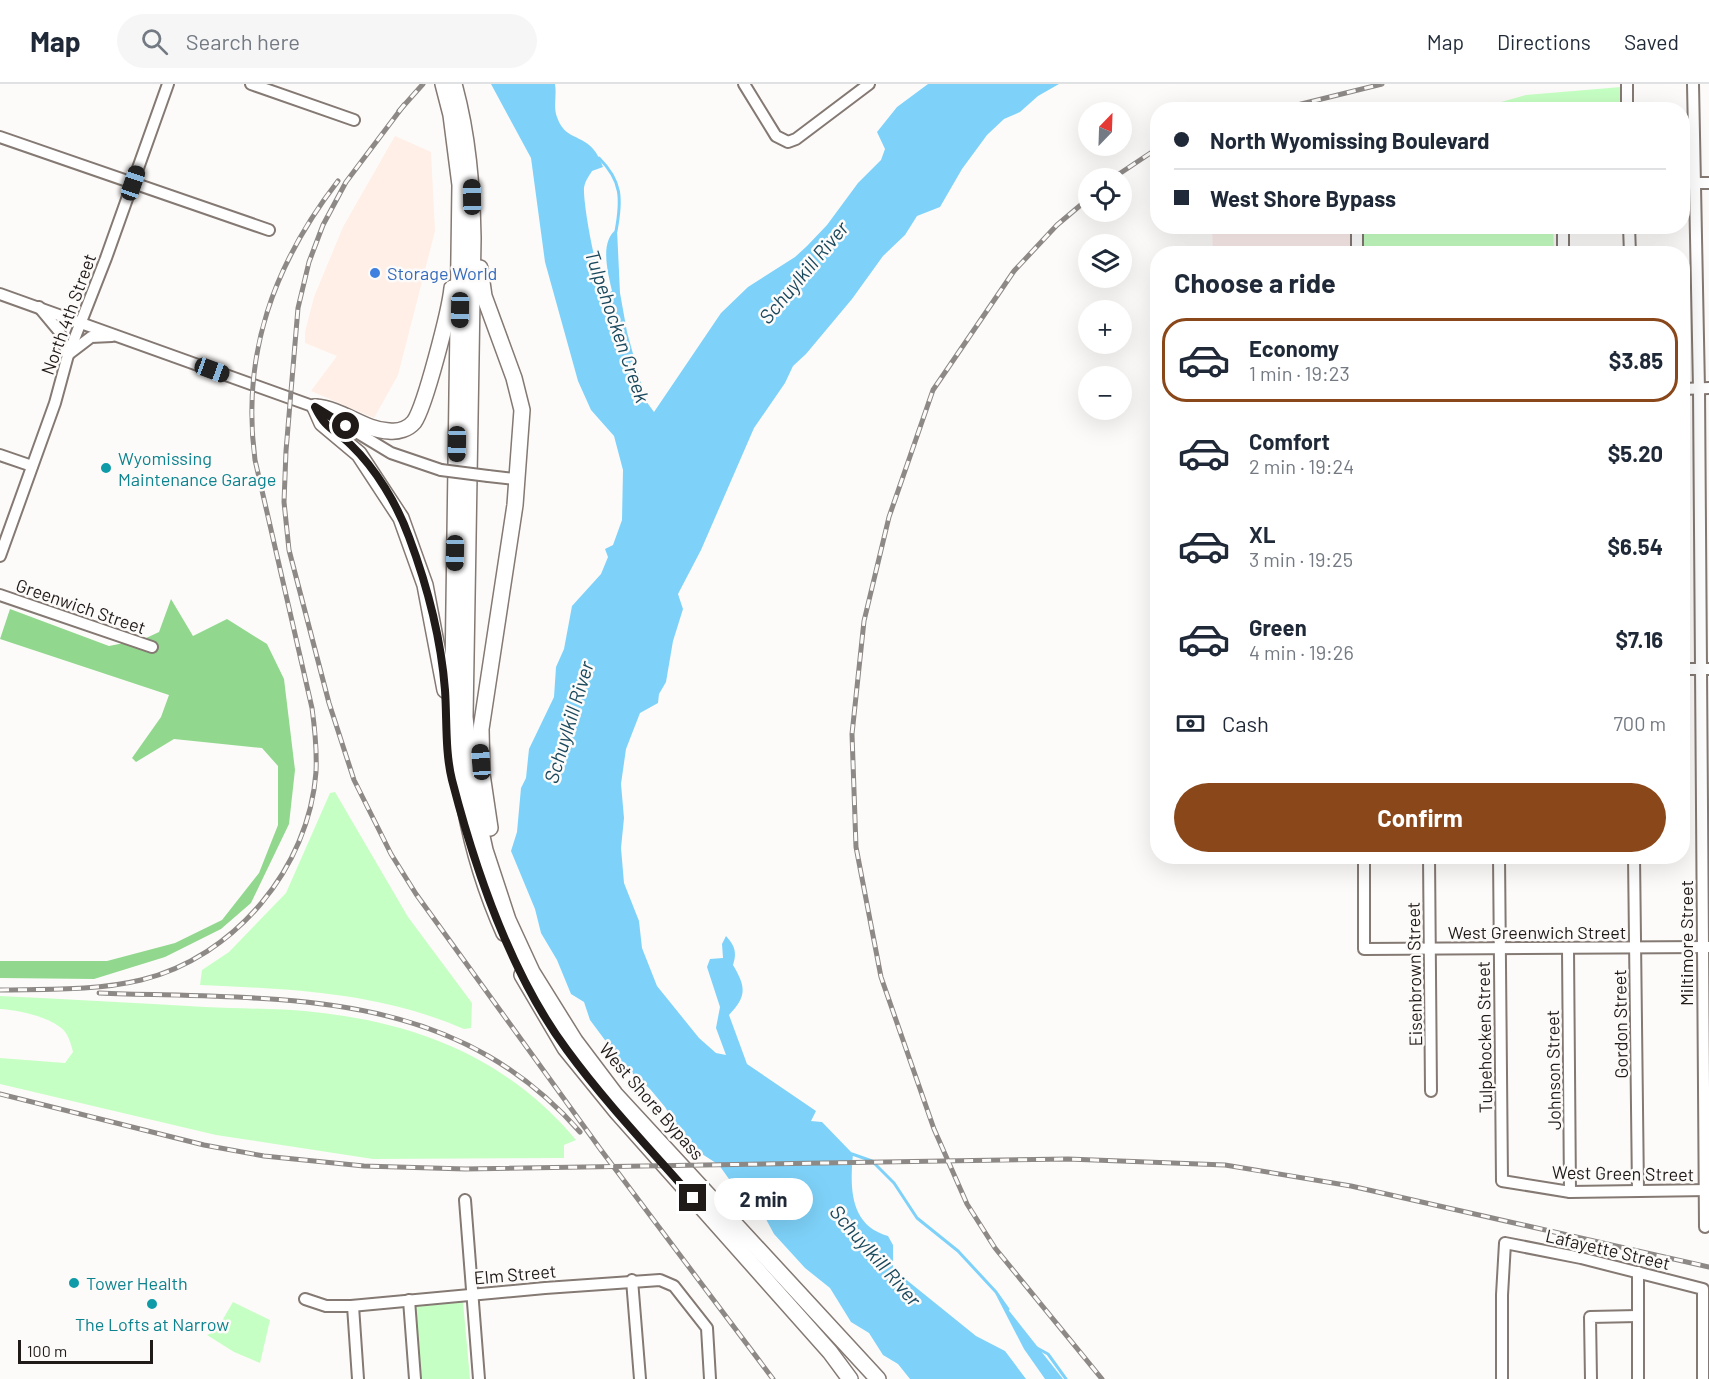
<!DOCTYPE html>
<html lang="en">
<head>
<meta charset="utf-8">
<style>
	body { margin:0; font-family:Barlow,sans-serif; background:#f6f6f7; color:#1f2937; height:100vh; display:flex; flex-direction:column; font-size:22px; white-space:nowrap }
	* { box-sizing:border-box; margin:0 }
	p { font-size:20px; color:#747a83 }
	.icon { flex:none; width:33px; height:33px; fill:none; stroke:currentColor; stroke-width:2; stroke-linecap:round; stroke-linejoin:round }
	.map { position:relative; flex:1; overflow:hidden }
	.details { position:absolute; left:1150px; top:162px; width:540px; height:618px; display:flex; flex-direction:column; background:#fff; border-radius:24px; box-shadow:0 6px 24px #0002 }
	.details>* { flex:none }
	.top-card { position:absolute; left:1150px; top:18px; width:540px; height:132px; border-radius:24px; box-shadow:0 6px 24px #0002; display:grid; align-content:center; height:132px; padding:0 24px; background:#fff }
	.needle { width:39px; rotate:23deg }
	.buttons { position:absolute; left:1078px; top:18px; display:grid; gap:12px }
	.buttons a { display:grid; place-items:center; width:54px; height:54px; border-radius:50%; background:#fff; box-shadow:0 6px 24px #0002; font-size:30px }
	.scale { position:absolute; left:18px; bottom:15px; width:135px; box-sizing:border-box; padding-left:6px; border:3px solid #201b19; border-top:0; font-size:16px; line-height:21px; white-space:nowrap; color:#201b19; -webkit-text-stroke:4px #fdfbf9; paint-order:stroke }
	.end { position:absolute; width:27px; height:27px; margin:-14px; border:8px solid #201b19; background:#fff; box-shadow:0 0 0 3px #fff }
	.from { border-radius:50% }
	.bubble { position:absolute; height:42px; border-radius:21px; background:#fff; box-shadow:0 6px 24px #0002; font-size:20px; font-weight:700; line-height:42px; text-align:center }
	.car { position:absolute; width:18px; height:36px; margin:-18px -9px; border-radius:8px; box-shadow:0 0 4px 2px #0007; background:linear-gradient(#222 24%,#8ab4d8 0 40%,#222 0 76%,#8ab4d8 0 86%,#222 0) }
	.top-card b { display:flex; align-items:center; gap:21px; height:57px; font-size:22px }
	.top-card b+b { border-top:2px solid #e0e1e3 }
	.top-card i { width:15px; height:15px; background:#1f2937 }
	ul { padding:0; list-style:none }
	li { display:flex; align-items:center; gap:18px; height:84px; margin:0 12px 9px; padding:0 12px; border:3px solid transparent; border-radius:24px }
	li div { flex:1 }
	li b { display:block; font-size:22px }
	li em { font-style:normal; font-weight:700 }
	li.active { border-color:#8a4719 }
	li>.icon { width:54px; height:54px; stroke-width:1.5 }
	h2 { padding:0 24px; font-size:27px; line-height:72px }
	.pay { display:flex; align-items:center; gap:15px; height:66px; padding:0 24px; font-size:22px }
	.pay p { margin-inline-start:auto }
	.primary-button { display:flex; gap:12px; margin-top:auto; padding:12px 24px }
	.primary-button a { flex:1; height:69px; border-radius:36px; background:#8a4719; color:#fff; font-size:24px; font-weight:700; line-height:69px; text-align:center }
	header { display:flex; align-items:center; gap:36px; box-sizing:border-box; height:84px; padding:0 30px; background:#fff; border-bottom:2px solid #e0e1e3 }
	header strong { font-size:28px }
	nav { display:flex; gap:33px; margin-inline-start:auto; font-size:21px }
	.search { width:420px; height:54px; background:#f6f6f7; display:flex; align-items:center; gap:15px; box-sizing:border-box; padding:0 21px; border-radius:33px; color:#747a83; font-size:22px }
	.map>svg:first-child { display:block }
	.built { fill:#ffefe6 }
	.education { fill:#fdeded }
	.green { fill:#c6ffc3 }
	.forest { fill:#91d88e }
	.water { fill:#7ed2f9 }
	.lines { fill:none; stroke-linecap:round; stroke-linejoin:round }
	.stream { stroke:#7ed2f9; stroke-width:3 }
	.minor-casing { stroke:#847973; stroke-width:14 }
	.highway-casing { stroke:#847973; stroke-width:18 }
	.minor { stroke:#fff; stroke-width:10 }
	.highway { stroke:#fff; stroke-width:15 }
	.rail-casing { stroke:#8d8987; stroke-width:5 }
	.rail { stroke:#fdfbf9; stroke-width:3; stroke-dasharray:9; stroke-linecap:butt }
	.minor-bridge-casing { stroke:#847973; stroke-width:14; stroke-linecap:butt }
	.minor-bridge { stroke:#fff; stroke-width:10 }
	.route { stroke:#201b19; stroke-width:8 }
	.shop-dot { fill:#3f7fe0; stroke:#fdfbf9; stroke-width:2 }
	.culture-dot { fill:#0f9aa8; stroke:#fdfbf9; stroke-width:2 }
	.labels { text-anchor:middle; dominant-baseline:central; stroke-width:5; stroke-linejoin:round; paint-order:stroke }
	.shop-label { font-size:18px; fill:#366cbe; stroke:#fdfbf9; text-anchor:start }
	.street-label { font-size:18px; fill:#201b19; stroke:#fdfbf9 }
	.culture-label { font-size:18px; fill:#0d838f; stroke:#fdfbf9; text-anchor:start }
	.water-label { font-size:20px; font-style:italic; fill:#1a495e; stroke:#fdfbf9 }
</style>
</head>
<body>
<header>
<strong>Map</strong>
<div class="search"><svg class="icon" aria-label="search" viewBox="0 0 24 24"><circle cx="10" cy="10" r="6"/><path d="M15 15l6 6"/></svg>Search here</div>
<nav><a>Map</a><a>Directions</a><a>Saved</a></nav>
</header>
<div class="map">
<svg width="1709" height="1295" viewBox="0 0 1709 1295">
	<rect width="100%" height="100%" fill="#fdfbf9"/>
	<!-- built -->
	<polygon class="built" points="395,52 431,68 435,147 398,291 374,334 311,307 337,272 305,259 305,248 314,213 343,143"/>
	<!-- education -->
	<polygon class="education" points="1212,143 1351,143 1351,169 1213,169"/>
	<!-- green -->
	<g class="green">
		<polygon points="1621,3 1622,25 1473,26 1526,11"/>
		<polygon points="1363,143 1553,143 1554,169 1363,169"/>
		<path d="M335,708L408,833L472,919L471,944L464,945C378,908 292,905 200,901L202,886L229,868L286,809L330,709Z"/>
		<path d="M0,912C68,915 136,919 205,923C241,925 278,924 314,928C418,939 507,974 576,1056L564,1061V1074L373,1075L216,1051L0,1000V974L65,979L73,968C71,960 68,948 60,943C45,932 18,926 0,925Z"/>
		<polygon points="233,1218 270,1236 260,1279 234,1268 207,1251 216,1247"/>
		<polygon points="463,1218 470,1295 421,1295 414,1223"/>
	</g>
	<!-- forest -->
	<polygon class="forest" points="171,515 193,552 227,535 267,560 284,595 295,686 289,740 251,819 221,845 165,873 94,895 0,894 0,877 107,877 175,859 222,836 259,789 278,741 278,682 262,664 174,655 136,678 132,674 161,633 169,611 0,555 10,525 109,562 144,555 159,548"/>
	<!-- water -->
	<g class="water">
		<path d="M491,0H555C557,11 553,23 557,33C567,62 590,45 603,83L592,87C589,92 585,97 584,104C583,120 597,200 608,209L612,207C608,189 599,157 617,145L620,209L627,248L646,317L654,328L721,229L748,203L795,173L807,162L827,141L858,99L881,76L885,65L877,48L897,23L928,0H1059L1038,12L1020,28L1004,35L987,51L962,85L940,123L917,132L905,151L883,172L852,215L806,270L793,282L785,299L754,344L701,466L678,510L683,525L673,557L666,598L659,610L658,619L640,629L626,665L621,700L624,734L621,764L624,799L639,837L642,864L657,902L699,954L716,969L726,971L716,944L720,923L707,883L710,875L723,874L722,860L726,852C735,862 737,868 733,881C746,903 747,912 729,931L747,980L816,1027L811,1037L822,1038L853,1070C850,1103 849,1141 888,1152L893,1161V1185L976,1252L1005,1267L1026,1295H910L898,1280L883,1271L869,1249L851,1238L830,1204L805,1184L774,1150L760,1124L748,1117L745,1105L729,1095L719,1081L702,1070L678,1045L665,1023L650,1005L625,983L590,936L584,918L571,910L557,876L541,849L535,825L511,767L517,748L521,704L526,694L529,665L554,613L556,583L564,565L572,522L601,490L608,473L605,465L613,461L622,436L623,386L614,352L591,326L578,297L545,178L531,74Z"/>
		<polygon points="995,1209 1063,1295 1045,1295 1024,1265"/>
	</g>
	<g class="lines">
		<!-- stream -->
		<g class="stream">
			<path d="M599,74C622,97 622,115 616,147"/>
			<polyline points="852,1070 872,1077 894,1099 917,1134 958,1167 996,1208 1008,1225"/>
			<polyline points="1037,1264 1048,1270 1066,1295"/>
		</g>
		<!-- minor casing -->
		<g class="minor-casing">
			<g id="minor">
				<polyline points="251,0 354,36"/>
				<polyline points="744,0 776,52 788,58 796,55 869,0"/>
				<polyline points="1627,0 1627,26"/>
				<polyline points="1693,0 1699,305 1705,1143"/>
				<polyline points="0,53 269,146"/>
				<polyline points="1683,99 1709,99"/>
				<polyline points="1357,142 1357,170"/>
				<polyline points="1563,142 1563,170"/>
				<polyline points="1629,142 1630,170"/>
				<polyline points="0,210 315,323 391,369 441,386"/>
				<polyline points="39,223 59,247 68,271"/>
				<polyline points="70,269 91,253 112,252"/>
				<polyline points="1683,305 1709,304"/>
				<polyline points="0,371 32,382"/>
				<polyline points="488,392 515,395"/>
				<polyline points="0,472 55,319 68,271 106,174 168,0"/>
				<polyline points="0,511 152,563"/>
				<polyline points="1683,585 1709,585"/>
				<polyline points="1364,772 1364,865 1709,863"/>
				<polyline points="1429,772 1431,1007"/>
				<polyline points="1499,772 1502,1097 1570,1108 1709,1106"/>
				<polyline points="1634,772 1638,1107"/>
				<polyline points="1568,864 1570,1108"/>
				<polyline points="465,1116 479,1295"/>
				<polyline points="1638,1188 1638,1295"/>
				<polyline points="632,1196 640,1295"/>
				<polyline points="305,1215 326,1222 351,1222 545,1204 660,1196 674,1202 707,1244 710,1295"/>
				<polyline points="409,1216 415,1295"/>
				<polyline points="353,1222 358,1295"/>
				<polyline points="1502,1295 1502,1211 1505,1159 1581,1174 1703,1205 1703,1295"/>
				<polyline points="1591,1295 1590,1233 1638,1232"/>
			</g>
		</g>
		<!-- highway casing -->
		<g class="highway-casing">
			<g id="highway">
				<path d="M443,0L451,31L460,101L453,591C455,684 466,764 504,849"/>
				<path d="M454,0C468,51 472,101 473,154L465,633L474,716L485,766L508,836L532,888L575,957L615,1010L878,1295"/>
				<polyline points="480,184 484,212 514,294 522,326 515,421 481,645 482,690 490,744"/>
				<polyline points="315,323 322,339 359,370 401,434 425,501 445,606"/>
				<path d="M315,323C343,325 363,346 389,347C398,348 408,345 414,338C425,323 450,225 452,204"/>
				<polyline points="522,891 565,964 617,1028 830,1268 850,1295"/>
			</g>
		</g>
		<!-- minor -->
		<use href="#minor" class="minor"/>
		<!-- highway -->
		<use href="#highway" class="highway"/>
		<!-- rail casing -->
		<g class="rail-casing">
			<g id="rail">
				<polyline points="404,21 346,98 323,141 309,178 298,224 286,367 284,418 289,466 329,619 354,696 391,770 416,810 601,1066 773,1295"/>
				<polyline points="1277,26 1382,0"/>
				<polyline points="399,27 423,0"/>
				<polyline points="1113,94 1158,64"/>
				<polyline points="1089,114 1057,141 1014,187 933,306 889,433 864,537 852,650 856,763 881,893 934,1045 967,1120 995,1164 1102,1295"/>
				<path d="M0,906C47,905 95,907 141,896C235,873 309,784 316,688C317,667 315,646 312,624L255,376C241,270 274,180 338,97"/>
				<path d="M99,909C278,916 450,900 580,1048"/>
				<polyline points="0,1010 204,1061 264,1072 364,1082 465,1085 1068,1075 1225,1081 1351,1102 1709,1183"/>
			</g>
		</g>
		<!-- rail -->
		<use href="#rail" class="rail"/>
		<!-- minor-bridge casing -->
		<g class="minor-bridge-casing">
			<polyline id="minor-bridge" points="441,386 488,392"/>
		</g>
		<!-- minor-bridge -->
		<use href="#minor-bridge" class="minor-bridge"/>
	</g>
	<g class="lines">
		<!-- route -->
		<path class="route" d="M346,342L315,323C326,346 335,345 351,361C376,385 397,420 409,453C427,501 441,555 445,606C447,636 445,668 452,696C475,785 512,892 567,966C605,1018 650,1065 693,1114"/>
	</g>
	<!-- markers -->
	<circle class="shop-dot" cx="375" cy="189" r="6"/>
	<g class="culture-dot">
		<circle cx="106" cy="384" r="6"/>
		<circle cx="74" cy="1199" r="6"/>
		<circle cx="152" cy="1220" r="6"/>
	</g>
	<g class="labels">
		<!-- shop labels -->
		<g class="shop-label">
			<text x="387" y="189">Storage World</text>
		</g>
		<!-- street labels -->
		<g class="street-label">
			<text transform="translate(68 230) rotate(-70)">North 4th Street</text>
			<text transform="translate(81 522) rotate(19)">Greenwich Street</text>
			<text x="1537" y="848">West Greenwich Street</text>
			<text transform="translate(1686 859) rotate(-90)">Miltimore Street</text>
			<text transform="translate(1414 890) rotate(-91)">Eisenbrown Street</text>
			<text transform="translate(1620 940) rotate(-91)">Gordon Street</text>
			<text transform="translate(1484 953) rotate(-91)">Tulpehocken Street</text>
			<text transform="translate(1553 986) rotate(-91)">Johnson Street</text>
			<text transform="translate(652 1017) rotate(49)">West Shore Bypass</text>
			<text transform="translate(1623 1089) rotate(1)">West Green Street</text>
			<text transform="translate(1608 1165) rotate(13)">Lafayette Street</text>
			<text transform="translate(515 1190) rotate(-5)">Elm Street</text>
		</g>
		<!-- culture labels -->
		<g class="culture-label">
			<text x="118" y="374">Wyomissing<tspan x="118" dy="21">Maintenance Garage</tspan></text>
			<text x="86" y="1199">Tower Health</text>
			<text x="152" y="1240" text-anchor="middle">The Lofts at Narrow</text>
		</g>
		<!-- water labels -->
		<g class="water-label">
			<text transform="translate(803 188) rotate(-50)">Schuylkill River</text>
			<text transform="translate(618 242) rotate(71)">Tulpehocken Creek</text>
			<text transform="translate(568 638) rotate(-73)">Schuylkill River</text>
			<text transform="translate(876 1171) rotate(49)">Schuylkill River</text>
		</g>
	</g>
</svg>
<div class="buttons">
<a><svg class="needle" viewBox="-14 -14 28 28"><path d="M0-13l5 13h-10z" fill="#e53935"/><path d="M0 13l5-13h-10z" fill="#747a83"/></svg></a>
<a><svg class="icon" aria-label="locate" viewBox="0 0 24 24"><circle cx="12" cy="12" r="6"/><path d="M12 2v4M12 18v4M2 12h4M18 12h4"/></svg></a>
<a><svg class="icon" aria-label="layers" viewBox="0 0 24 24"><path d="M12 4l9 5-9 5-9-5zM3 14l9 5 9-5"/></svg></a>
<a>+</a>
<a>−</a>
</div>
<div class="scale">100 m</div>
<i class="end from" style="left:346px;top:342px"></i>
<i class="end" style="left:693px;top:1114px"></i>
<div class="bubble" style="left:714px;top:1094px;width:99px">2 min</div>
<i class="car" style="left:133px;top:99px;rotate:19deg"></i>
<i class="car" style="left:472px;top:113px;rotate:359deg"></i>
<i class="car" style="left:460px;top:226px;rotate:181deg"></i>
<i class="car" style="left:212px;top:286px;rotate:110deg"></i>
<i class="car" style="left:457px;top:360px;rotate:181deg"></i>
<i class="car" style="left:455px;top:469px;rotate:181deg"></i>
<i class="car" style="left:481px;top:678px;rotate:356deg"></i>
<div class="top-card">
<b><i class="from"></i>North Wyomissing Boulevard</b>
<b><i></i>West Shore Bypass</b>
</div>
<section class="details">
<h2>Choose a ride</h2>
<ul>
<li class="active"><svg class="icon" aria-label="car" viewBox="0 0 24 24"><path d="M5 17H2v-5l4-1 3-4h7l3 4 3 1v5h-3M9 17h6M6 11h13"/><circle cx="7" cy="17" r="2"/><circle cx="17" cy="17" r="2"/></svg><div><b>Economy</b><p>1 min · 19:23</p></div><em>$3.85</em></li>
<li><svg class="icon" aria-label="car" viewBox="0 0 24 24"><path d="M5 17H2v-5l4-1 3-4h7l3 4 3 1v5h-3M9 17h6M6 11h13"/><circle cx="7" cy="17" r="2"/><circle cx="17" cy="17" r="2"/></svg><div><b>Comfort</b><p>2 min · 19:24</p></div><em>$5.20</em></li>
<li><svg class="icon" aria-label="car" viewBox="0 0 24 24"><path d="M5 17H2v-5l4-1 3-4h7l3 4 3 1v5h-3M9 17h6M6 11h13"/><circle cx="7" cy="17" r="2"/><circle cx="17" cy="17" r="2"/></svg><div><b>XL</b><p>3 min · 19:25</p></div><em>$6.54</em></li>
<li><svg class="icon" aria-label="car" viewBox="0 0 24 24"><path d="M5 17H2v-5l4-1 3-4h7l3 4 3 1v5h-3M9 17h6M6 11h13"/><circle cx="7" cy="17" r="2"/><circle cx="17" cy="17" r="2"/></svg><div><b>Green</b><p>4 min · 19:26</p></div><em>$7.16</em></li>
</ul>
<div class="pay"><svg class="icon" aria-label="cash" viewBox="0 0 24 24"><path d="M3 7h18v10H3z"/><circle cx="12" cy="12" r="2"/></svg>Cash<p>700 m</p></div>
<div class="primary-button"><a>Confirm</a></div>
</section>
</div>
</body>
</html>
